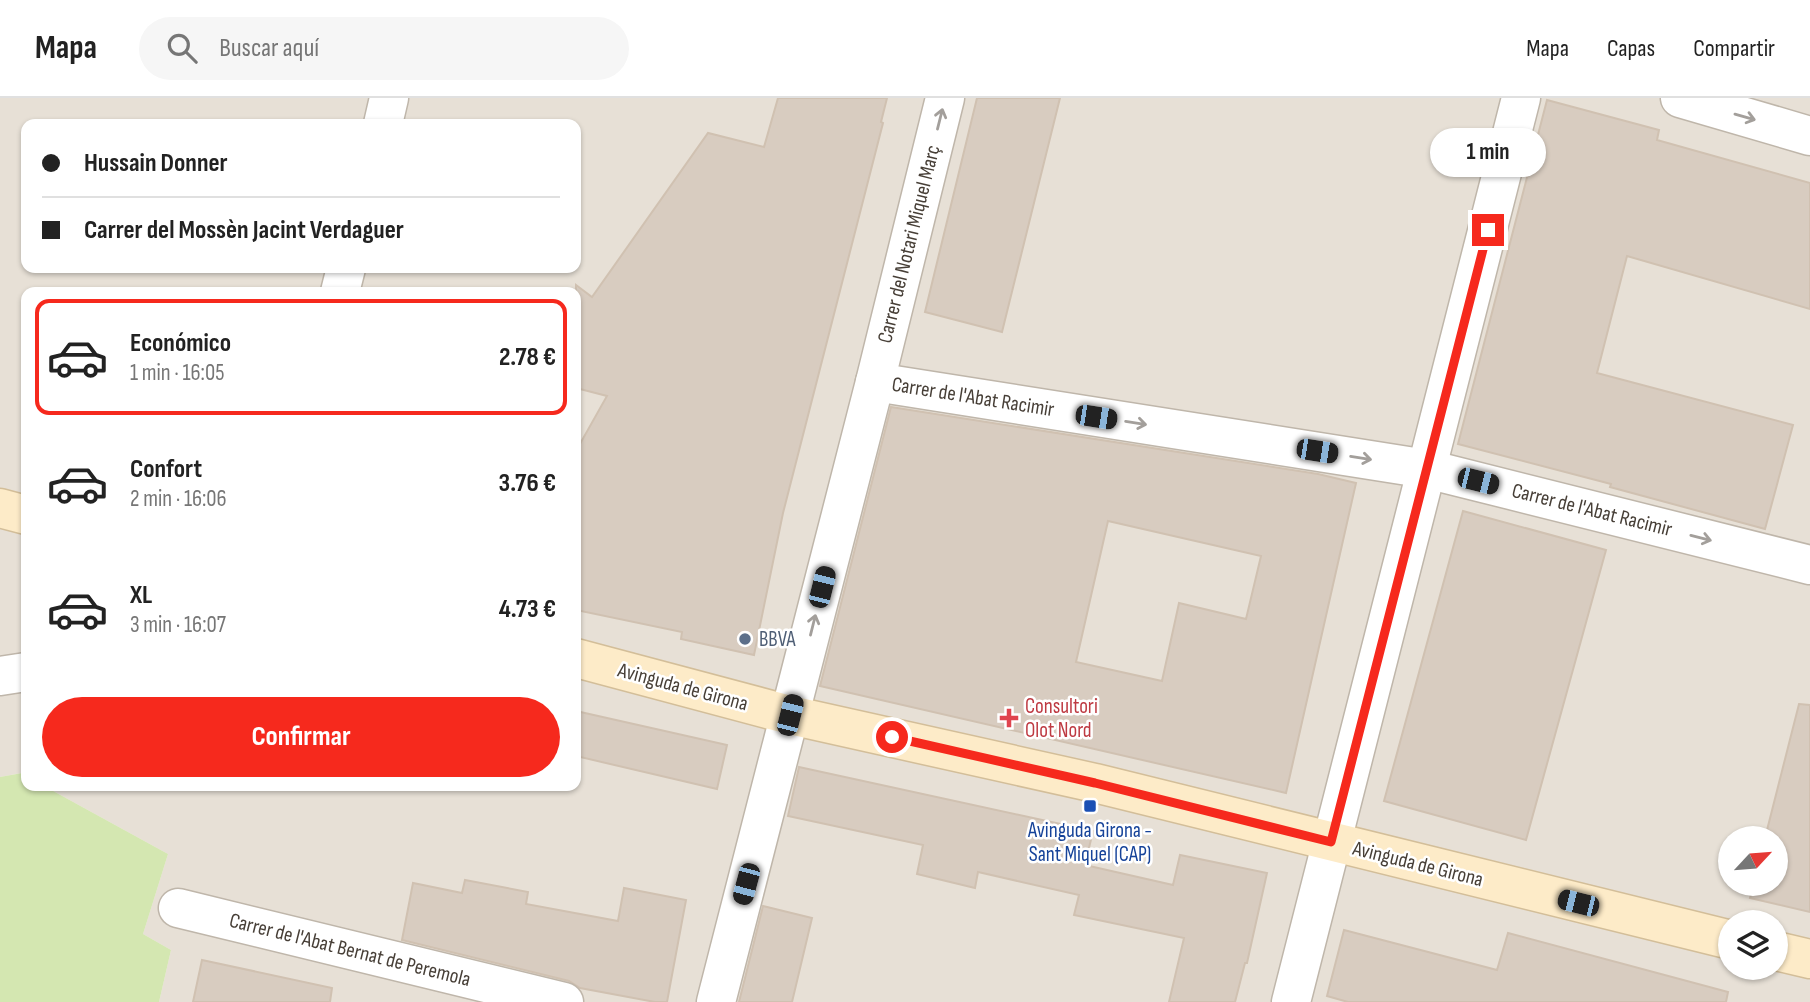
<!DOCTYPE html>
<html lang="es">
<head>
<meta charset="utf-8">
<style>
	body { margin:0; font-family:"Sofia Sans Condensed",sans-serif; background:#f6f6f6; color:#222; height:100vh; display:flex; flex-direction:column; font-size:26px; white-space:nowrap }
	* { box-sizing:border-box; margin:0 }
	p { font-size:23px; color:#767676 }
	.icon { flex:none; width:38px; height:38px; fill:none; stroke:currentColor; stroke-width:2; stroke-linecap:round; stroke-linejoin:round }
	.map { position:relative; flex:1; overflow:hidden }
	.side { position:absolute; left:21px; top:189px; width:560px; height:504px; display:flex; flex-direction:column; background:#fff; border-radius:14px; box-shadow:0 2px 5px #0004 }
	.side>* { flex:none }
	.hud { position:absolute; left:21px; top:21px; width:560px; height:154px; border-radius:14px; box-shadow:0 2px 5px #0004; display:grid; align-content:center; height:154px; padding:0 21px; background:#fff }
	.needle { width:46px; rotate:64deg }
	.buttons { position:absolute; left:1718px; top:728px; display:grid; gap:14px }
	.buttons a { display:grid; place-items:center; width:70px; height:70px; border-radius:50%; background:#fff; box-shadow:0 2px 5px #0004; font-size:35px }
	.end { position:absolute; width:32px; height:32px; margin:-16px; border:9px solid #f6291d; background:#fff; box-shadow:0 0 0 4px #fff }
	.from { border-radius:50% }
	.bubble { position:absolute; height:49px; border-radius:24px; background:#fff; box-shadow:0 2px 5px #0004; font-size:23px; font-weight:700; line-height:49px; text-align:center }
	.car { position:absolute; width:21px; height:42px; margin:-21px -10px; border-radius:9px; box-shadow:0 0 5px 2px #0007; background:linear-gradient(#222 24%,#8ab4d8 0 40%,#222 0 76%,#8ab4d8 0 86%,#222 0) }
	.hud b { display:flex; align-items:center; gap:24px; height:66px; font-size:26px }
	.hud b+b { border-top:2px solid #e0e0e0 }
	.hud i { width:18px; height:18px; background:#222 }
	ul { padding:12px 0 0; list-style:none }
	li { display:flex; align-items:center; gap:21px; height:116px; margin:0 14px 10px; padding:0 7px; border:4px solid transparent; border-radius:14px }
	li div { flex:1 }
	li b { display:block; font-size:26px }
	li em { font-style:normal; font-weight:700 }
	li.current { border-color:#f6291d }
	li>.icon { width:63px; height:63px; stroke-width:1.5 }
	.cta { display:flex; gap:14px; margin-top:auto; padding:14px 21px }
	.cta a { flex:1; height:80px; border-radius:42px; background:#f6291d; color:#fff; font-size:28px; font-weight:700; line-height:80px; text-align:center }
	header { display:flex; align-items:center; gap:42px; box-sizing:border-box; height:98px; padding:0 35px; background:#fff; border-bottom:2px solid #e0e0e0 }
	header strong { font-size:33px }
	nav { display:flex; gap:38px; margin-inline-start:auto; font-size:24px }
	.search { width:490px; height:63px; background:#f6f6f6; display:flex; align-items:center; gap:18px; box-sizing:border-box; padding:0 24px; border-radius:38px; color:#767676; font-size:26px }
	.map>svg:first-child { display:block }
	.residential { fill:#e7e0d6; fill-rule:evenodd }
	.green { fill:#d4e7b1 }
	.building { fill:#d8ccc0; stroke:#d0c1b1; stroke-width:2; fill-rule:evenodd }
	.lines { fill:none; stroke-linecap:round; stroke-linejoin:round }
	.minor-casing { stroke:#bfb6aa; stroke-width:41 }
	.secondary-casing { stroke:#d3be99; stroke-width:41 }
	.minor { stroke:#fff; stroke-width:38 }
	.secondary { stroke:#fdebc8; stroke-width:38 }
	.oneway { stroke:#a39f9b }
	.route { stroke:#f6291d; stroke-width:9 }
	.service-dot { fill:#5c6f8a; stroke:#fff; stroke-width:2.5 }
	.health-dot { fill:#e0444e; stroke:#fff; stroke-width:2.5 }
	.transit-dot { fill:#1a4fb4; stroke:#fff; stroke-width:2.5 }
	.labels { text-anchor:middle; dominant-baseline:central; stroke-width:5; stroke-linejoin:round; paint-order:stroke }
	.street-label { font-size:21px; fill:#473f37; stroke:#fff }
	.service-label { font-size:21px; fill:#4e5e75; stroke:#fff; text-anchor:start }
	.health-label { font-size:21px; fill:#be3a42; stroke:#fff; text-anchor:start }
	.transit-label { font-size:21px; fill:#164399; stroke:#fff }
</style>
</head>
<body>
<header>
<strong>Mapa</strong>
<div class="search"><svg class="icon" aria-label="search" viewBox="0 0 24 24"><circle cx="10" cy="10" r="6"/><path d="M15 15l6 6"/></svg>Buscar aquí</div>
<nav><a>Mapa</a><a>Capas</a><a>Compartir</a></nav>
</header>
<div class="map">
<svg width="1810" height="904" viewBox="0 0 1810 904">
	<rect width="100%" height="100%" fill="#f3efe8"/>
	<!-- residential -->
	<path class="residential" d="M0,0H1810V904H159L171,852L143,836L168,756L44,688H576V194H26V678L21,675L0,679ZM26,26H576V170H26ZM1731,740H1776V786H1731ZM1731,824H1776V870H1731Z"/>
	<!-- green -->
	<polygon class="green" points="22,675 26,678 26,688 44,688 168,756 143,836 171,852 159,904 0,904 0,679"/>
	<!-- building -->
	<g class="building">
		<polygon points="778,0 887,0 881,24 883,25 783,415 754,557 681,541 682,534 576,512 576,353 607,298 576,290 576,187 592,199 708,35 764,49"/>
		<polygon points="977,0 1060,0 1002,234 925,214"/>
		<polygon points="1547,2 1659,32 1657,42 1810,85 1810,211 1627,158 1597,275 1793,327 1765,431 1610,389 1611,386 1458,346"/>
		<path d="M891,309L1318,376L1356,385L1286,695L820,588ZM1108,423L1261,458L1246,521L1179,505L1162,583L1076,564Z"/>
		<polygon points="1463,413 1606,452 1526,742 1384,703"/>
		<polygon points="1799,606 1810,607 1810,814 1750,800 1754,786 1776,786 1776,740 1765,740"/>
		<polygon points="576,613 727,647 717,691 576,658"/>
		<polygon points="799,669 1093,733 1085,767 1173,787 1180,757 1267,775 1247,865 1245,865 1235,904 1169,904 1184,840 1074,817 1079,797 978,774 975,790 917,776 923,747 788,718"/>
		<polygon points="465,782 528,794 526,806 618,823 624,790 686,802 667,904 655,904 580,890 569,883 402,842 413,785 462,795"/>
		<polygon points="763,808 812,820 792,904 739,904"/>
		<polygon points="1344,832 1497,872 1508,835 1728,894 1726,904 1348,904 1327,898"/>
		<polygon points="202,862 332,890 330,904 193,904"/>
	</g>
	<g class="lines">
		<!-- minor casing -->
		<g class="minor-casing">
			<g id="minor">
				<polyline points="1680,0 1810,38"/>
				<polyline points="383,26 389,0"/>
				<polyline points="340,194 346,170"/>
				<polyline points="875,284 1427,371 1810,467"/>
				<polyline points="0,578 26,574"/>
				<polyline points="178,810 564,904"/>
				<polyline points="716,904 875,284 945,0"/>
				<polyline points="1291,904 1521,0"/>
			</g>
		</g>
		<!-- secondary casing -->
		<g class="secondary-casing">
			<g id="secondary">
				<polyline points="0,410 26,417"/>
				<polyline points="576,560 790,617 1095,685 1731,842"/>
				<polyline points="1776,853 1810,861"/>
			</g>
		</g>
		<!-- minor -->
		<use href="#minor" class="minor"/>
		<!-- secondary -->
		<use href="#secondary" class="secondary"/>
	</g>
	<!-- one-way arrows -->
	<defs><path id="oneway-shaft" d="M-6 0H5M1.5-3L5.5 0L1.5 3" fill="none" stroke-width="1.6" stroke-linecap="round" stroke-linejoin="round" transform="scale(1.75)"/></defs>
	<g class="oneway">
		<use href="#oneway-shaft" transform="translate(1745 19) rotate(16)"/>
		<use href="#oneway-shaft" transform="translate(940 21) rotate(-76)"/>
		<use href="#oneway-shaft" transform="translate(1136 325) rotate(9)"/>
		<use href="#oneway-shaft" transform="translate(1361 360) rotate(9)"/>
		<use href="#oneway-shaft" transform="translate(1701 440) rotate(14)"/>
		<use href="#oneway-shaft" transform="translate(813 527) rotate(-76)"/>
	</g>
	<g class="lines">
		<!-- route -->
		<polyline class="route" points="892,639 1095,685 1331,744 1488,132"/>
	</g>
	<!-- markers -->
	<circle class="service-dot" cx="745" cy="541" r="7"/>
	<path class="health-dot" d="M1005.5 609.5h7v7h7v7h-7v7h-7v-7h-7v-7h7z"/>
	<rect class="transit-dot" x="1083" y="701" width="14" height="14" rx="3.5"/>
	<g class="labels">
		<!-- street labels -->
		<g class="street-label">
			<text transform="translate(909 146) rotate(-76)">Carrer del Notari Miquel Març</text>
			<text transform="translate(973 299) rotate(9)">Carrer de l'Abat Racimir</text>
			<text transform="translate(1592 412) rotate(14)">Carrer de l'Abat Racimir</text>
			<text transform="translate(683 589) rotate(15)">Avinguda de Girona</text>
			<text transform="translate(1418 766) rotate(14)">Avinguda de Girona</text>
			<text transform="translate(350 852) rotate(14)">Carrer de l'Abat Bernat de Peremola</text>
		</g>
		<!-- service labels -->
		<g class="service-label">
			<text x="759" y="541">BBVA</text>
		</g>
		<!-- health labels -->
		<g class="health-label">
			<text x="1025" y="608">Consultori<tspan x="1025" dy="24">Olot Nord</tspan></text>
		</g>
		<!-- transit labels -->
		<g class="transit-label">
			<text x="1090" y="732">Avinguda Girona -<tspan x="1090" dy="24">Sant Miquel (CAP)</tspan></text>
		</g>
	</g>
</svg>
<div class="buttons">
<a><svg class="needle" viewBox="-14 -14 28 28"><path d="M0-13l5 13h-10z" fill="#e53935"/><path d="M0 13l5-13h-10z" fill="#767676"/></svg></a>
<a><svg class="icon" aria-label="layers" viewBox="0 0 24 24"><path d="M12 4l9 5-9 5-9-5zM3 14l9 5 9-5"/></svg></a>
</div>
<i class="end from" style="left:892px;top:639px"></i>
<i class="end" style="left:1488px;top:132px"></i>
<div class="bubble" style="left:1430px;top:30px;width:116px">1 min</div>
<i class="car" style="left:1096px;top:319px;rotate:99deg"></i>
<i class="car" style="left:1317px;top:353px;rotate:99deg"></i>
<i class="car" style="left:1478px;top:383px;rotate:104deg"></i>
<i class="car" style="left:822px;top:489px;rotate:14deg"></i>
<i class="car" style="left:790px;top:617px;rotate:14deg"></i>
<i class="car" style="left:746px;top:786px;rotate:195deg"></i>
<i class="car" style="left:1578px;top:805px;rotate:284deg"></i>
<div class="hud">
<b><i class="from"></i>Hussain Donner</b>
<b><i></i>Carrer del Mossèn Jacint Verdaguer</b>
</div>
<section class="side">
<ul>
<li class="current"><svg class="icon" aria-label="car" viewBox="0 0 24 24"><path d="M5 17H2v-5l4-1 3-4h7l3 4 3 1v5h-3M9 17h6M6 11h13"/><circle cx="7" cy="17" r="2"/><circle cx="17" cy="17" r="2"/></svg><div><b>Económico</b><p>1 min · 16:05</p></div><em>2.78 €</em></li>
<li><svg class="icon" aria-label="car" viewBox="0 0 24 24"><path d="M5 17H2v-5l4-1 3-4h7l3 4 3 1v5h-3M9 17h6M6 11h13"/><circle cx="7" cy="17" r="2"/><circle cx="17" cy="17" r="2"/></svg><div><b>Confort</b><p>2 min · 16:06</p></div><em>3.76 €</em></li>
<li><svg class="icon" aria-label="car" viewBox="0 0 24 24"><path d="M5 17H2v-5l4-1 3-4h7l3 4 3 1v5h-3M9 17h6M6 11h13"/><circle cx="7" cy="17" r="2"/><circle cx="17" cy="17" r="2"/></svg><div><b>XL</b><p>3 min · 16:07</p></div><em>4.73 €</em></li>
</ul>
<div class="cta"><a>Confirmar</a></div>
</section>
</div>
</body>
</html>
